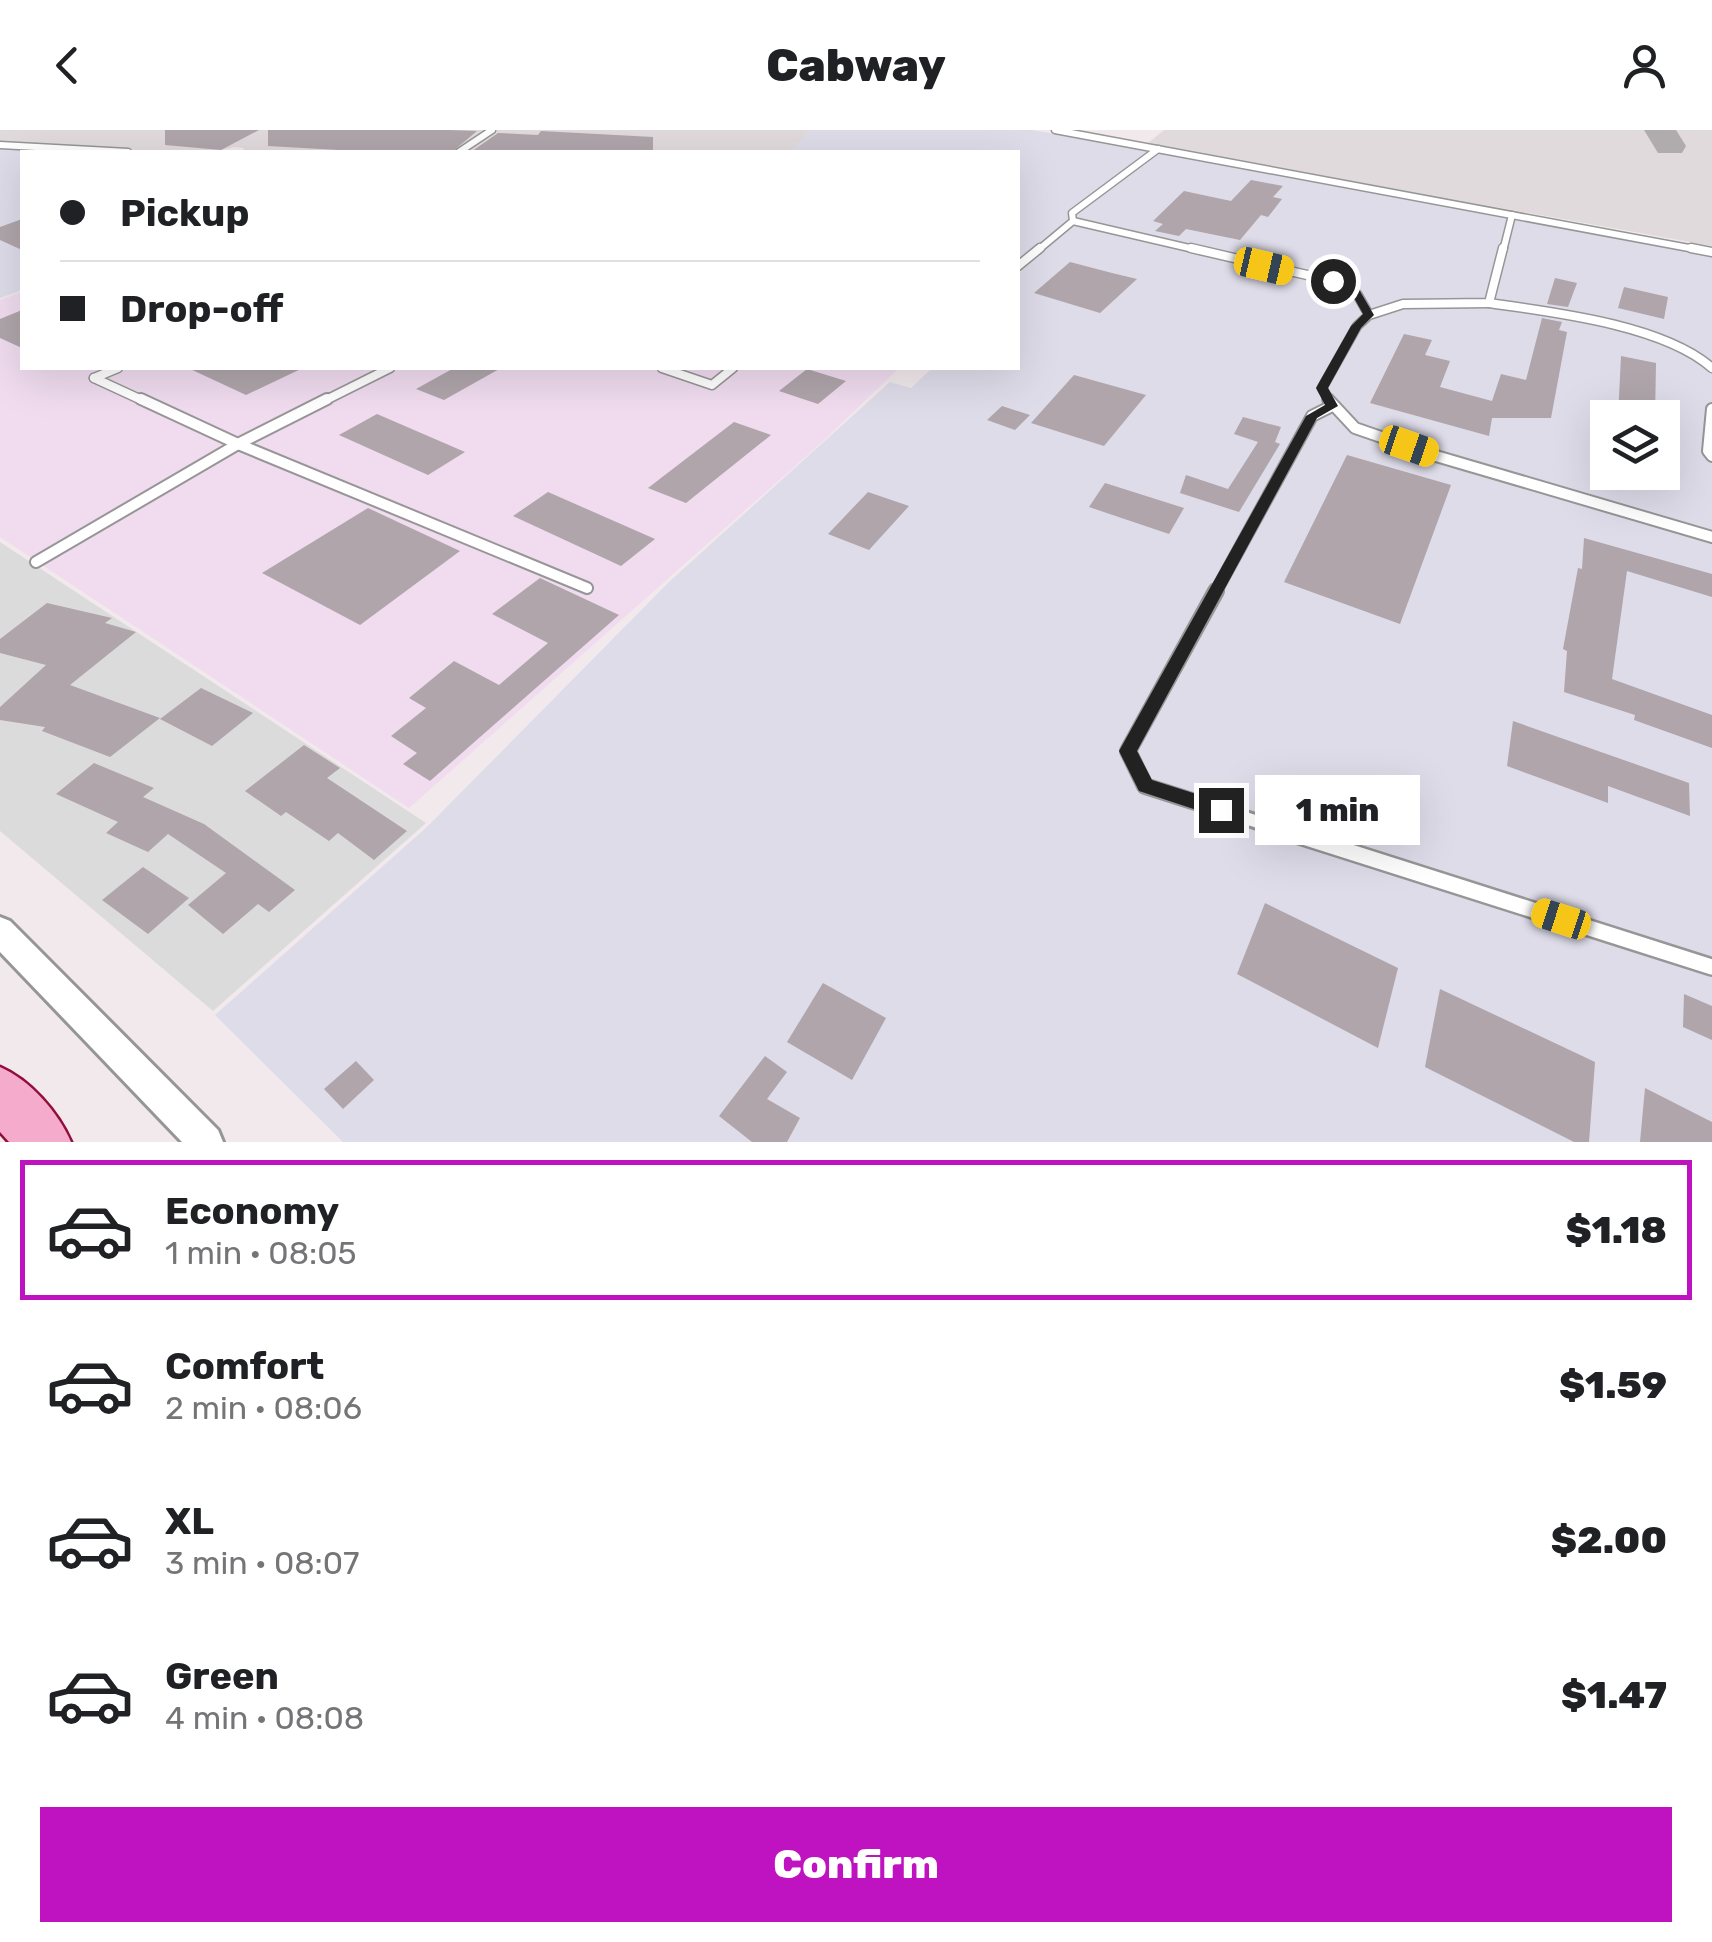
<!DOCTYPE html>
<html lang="en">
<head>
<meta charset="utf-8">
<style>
	body { margin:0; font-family:Rubik,sans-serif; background:#f2f2f2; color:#202124; height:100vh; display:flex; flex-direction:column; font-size:38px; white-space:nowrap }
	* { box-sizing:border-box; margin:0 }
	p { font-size:32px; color:#757577 }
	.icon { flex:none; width:55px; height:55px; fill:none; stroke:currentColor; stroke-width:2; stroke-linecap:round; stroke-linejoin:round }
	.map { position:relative; height:1012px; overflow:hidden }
	.drawer { display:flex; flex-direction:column; background:#fff; flex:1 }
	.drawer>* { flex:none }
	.top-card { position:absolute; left:20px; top:20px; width:1000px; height:220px; border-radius:0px; box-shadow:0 10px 40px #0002; display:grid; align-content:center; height:220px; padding:0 40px; background:#fff }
	.tools { position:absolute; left:1590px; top:270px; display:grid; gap:20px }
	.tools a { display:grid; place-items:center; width:90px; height:90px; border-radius:0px; background:#fff; box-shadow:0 10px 40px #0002; font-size:50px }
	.end { position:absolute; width:45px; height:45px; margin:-22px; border:12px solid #222; background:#fff; box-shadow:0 0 0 5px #fff }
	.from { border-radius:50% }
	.bubble { position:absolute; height:70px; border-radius:0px; background:#fff; box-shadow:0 10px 40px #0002; font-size:32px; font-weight:800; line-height:70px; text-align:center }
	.car { position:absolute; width:30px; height:60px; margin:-30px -15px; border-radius:12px; box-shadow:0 0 8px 2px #0007; background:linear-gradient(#f5c518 24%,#345 0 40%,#f5c518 0 76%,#345 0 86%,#f5c518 0) }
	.top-card b { display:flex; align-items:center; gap:35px; height:95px; font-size:38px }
	.top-card b+b { border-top:2px solid #e0e0e0 }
	.top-card i { width:25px; height:25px; background:#202124 }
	ul { padding:18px 0 0; list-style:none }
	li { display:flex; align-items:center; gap:30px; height:140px; margin:0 20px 15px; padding:0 20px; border:5px solid transparent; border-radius:0px }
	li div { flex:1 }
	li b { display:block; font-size:38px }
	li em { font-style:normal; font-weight:800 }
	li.selected { border-color:#bf13c1 }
	li>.icon { width:90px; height:90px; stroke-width:1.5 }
	.cta { display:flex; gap:20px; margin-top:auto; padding:20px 40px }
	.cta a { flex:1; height:115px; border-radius:0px; background:#bf13c1; color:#fff; font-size:40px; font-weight:800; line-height:115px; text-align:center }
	header { display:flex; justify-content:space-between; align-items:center; height:130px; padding:0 40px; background:#fff; font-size:45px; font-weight:800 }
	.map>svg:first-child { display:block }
	.residential { fill:#dcdbdc }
	.commercial { fill:#f0dbef }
	.industrial { fill:#dedce9; fill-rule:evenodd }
	.airport { fill:#e0dadc }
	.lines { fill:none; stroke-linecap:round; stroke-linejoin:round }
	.taxiway { fill:#b0acae; fill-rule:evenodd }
	.building { fill:#afa5ab }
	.lane-far4-casing { stroke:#969696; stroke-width:9 }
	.lane-far3-casing { stroke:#969696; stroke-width:11 }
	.lane-far2-casing { stroke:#969696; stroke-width:14 }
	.lane-far1-casing { stroke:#969696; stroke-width:18 }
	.lane-casing { stroke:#969696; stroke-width:20 }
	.street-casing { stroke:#969696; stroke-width:6 }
	.primary-casing { stroke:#910e3b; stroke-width:5 }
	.lane-far4 { stroke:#fff; stroke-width:6 }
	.lane-far3 { stroke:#fff; stroke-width:8 }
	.lane-far2 { stroke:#fff; stroke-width:10 }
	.lane-far1 { stroke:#fff; stroke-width:12 }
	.lane { stroke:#fff; stroke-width:15 }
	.street { fill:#fff; fill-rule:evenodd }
	.primary { fill:#f4abcc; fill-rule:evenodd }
	.route { fill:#222 }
</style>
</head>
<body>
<header><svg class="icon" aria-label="back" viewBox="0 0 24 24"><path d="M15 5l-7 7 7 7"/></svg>Cabway<svg class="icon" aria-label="person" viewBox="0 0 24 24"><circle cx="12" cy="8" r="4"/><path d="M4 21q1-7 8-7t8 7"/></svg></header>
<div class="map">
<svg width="1712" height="1012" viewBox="0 0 1712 1012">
	<rect width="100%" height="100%" fill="#f1e9ec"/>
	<!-- residential -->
	<polygon class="residential" points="0,412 426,693 213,881 0,701"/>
	<!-- commercial -->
	<polygon class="commercial" points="22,162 22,238 899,238 821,313 409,678 0,407 0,170"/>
	<!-- industrial -->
	<g class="industrial">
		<path d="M811,0H1032L1712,117V1012H343L215,885L427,697L670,451L890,252L911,258L932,238H1018V22H790ZM1608,288H1662V342H1608Z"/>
		<polygon points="0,19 59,22 22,22 22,160 0,168"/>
	</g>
	<!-- airport -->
	<g class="airport">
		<polygon points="0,0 811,0 790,22 242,22 244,18 234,17 214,22 175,22 0,13"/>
		<polygon points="1164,0 1712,0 1712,116 1147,14"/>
	</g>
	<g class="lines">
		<!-- taxiway -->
		<polygon class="taxiway" points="1644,0 1676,0 1686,16 1682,23 1658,23"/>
	</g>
	<!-- building -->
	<g class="building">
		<polygon points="165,0 259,0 221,20 165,15"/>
		<polygon points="268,0 449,0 477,1 452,22 374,22 268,16"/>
		<polygon points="541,1 653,7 653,22 471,22 498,3 538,5"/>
		<polygon points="1251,50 1283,56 1273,67 1282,69 1268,87 1261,85 1240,110 1186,99 1179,106 1155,101 1163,94 1153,91 1184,61 1231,71"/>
		<polygon points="22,89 22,120 0,110 0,97"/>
		<polygon points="1070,132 1112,143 1137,149 1100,183 1034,163"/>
		<polygon points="1555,148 1577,153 1568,177 1547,174"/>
		<polygon points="1624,157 1668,167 1664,189 1618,178"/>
		<polygon points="22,180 22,218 0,208 0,189"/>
		<polygon points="1542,188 1562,192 1559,200 1567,202 1551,288 1492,288 1489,306 1370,273 1404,204 1432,210 1425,225 1450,231 1440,257 1492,271 1501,244 1526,250"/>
		<polygon points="1621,226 1656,233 1655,288 1618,288"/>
		<polygon points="188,238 303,238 246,265"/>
		<polygon points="454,238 501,238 444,270 416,259"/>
		<polygon points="807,239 846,251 818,274 779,261"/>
		<polygon points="1074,245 1146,265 1104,316 1031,293"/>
		<polygon points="1002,276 1030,285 1015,300 987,290"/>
		<polygon points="377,284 465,322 428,345 339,305"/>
		<polygon points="1243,287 1281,297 1275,312 1280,314 1239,382 1180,363 1186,345 1228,359 1258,312 1234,304"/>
		<polygon points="734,292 771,305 686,373 648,358"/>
		<polygon points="1347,325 1451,355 1400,494 1284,452"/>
		<polygon points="1105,353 1184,378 1169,404 1089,377"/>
		<polygon points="548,362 655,409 621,436 513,386"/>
		<polygon points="868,362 909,376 869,420 828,404"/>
		<polygon points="368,378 460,421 360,495 262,443"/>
		<polygon points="1584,408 1712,444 1712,467 1627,441 1612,549 1712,585 1712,618 1634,590 1635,585 1564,562 1567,521 1563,519 1578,438 1582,439"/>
		<polygon points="540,448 619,485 430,651 403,634 417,623 391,606 426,578 409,568 454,531 499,555 548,513 492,484"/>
		<polygon points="47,473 112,488 105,493 136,502 70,555 160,588 110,627 42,601 45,597 0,590 0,577 46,535 0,523 0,509"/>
		<polygon points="201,558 253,583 212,616 160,589"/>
		<polygon points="1513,591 1689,653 1690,686 1608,656 1608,673 1507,636"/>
		<polygon points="304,615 340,638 327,648 407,701 374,730 338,703 329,711 286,682 281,686 245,661"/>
		<polygon points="94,633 154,658 143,667 204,694 295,760 269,782 258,774 223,804 188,775 226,743 168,704 148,722 106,703 118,692 56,664"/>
		<polygon points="143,737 189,768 148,804 102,770"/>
		<polygon points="1265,773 1398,838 1378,918 1237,844"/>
		<polygon points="823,853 886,888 852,950 787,912"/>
		<polygon points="1440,859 1595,932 1589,1012 1574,1012 1425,937"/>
		<polygon points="1684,864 1712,876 1712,910 1683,897"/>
		<polygon points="765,926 787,942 767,969 800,988 787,1012 752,1012 719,986"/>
		<polygon points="356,931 374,950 343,979 324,959"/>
		<polygon points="1645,958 1712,992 1712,1012 1640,1012"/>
	</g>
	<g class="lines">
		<!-- lane-far4 casing -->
		<g class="lane-far4-casing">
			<g id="lane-far4">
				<polyline points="1055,0 1705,121"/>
				<polyline points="0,15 128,22"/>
				<polyline points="459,22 492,0"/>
				<polyline points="1073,91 1202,121"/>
				<polyline points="1037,121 1073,91 1072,83 1158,19"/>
				<polyline points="1503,121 1512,85"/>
			</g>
		</g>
		<!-- lane-far3 casing -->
		<g class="lane-far3-casing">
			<g id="lane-far3">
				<polyline points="1191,118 1333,151 1357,164 1369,185 1357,196 1322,258 1330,272"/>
				<polyline points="1691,118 1712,122"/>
				<polyline points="1018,136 1040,118"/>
				<path d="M1489,173C1553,182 1664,195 1712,238"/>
				<polyline points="1369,185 1403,174 1489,173 1503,118"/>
				<polyline points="662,238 712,255 733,238"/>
				<polyline points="94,248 146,272"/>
				<polyline points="94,248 118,238"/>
				<polyline points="322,272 390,238"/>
			</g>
		</g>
		<!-- lane-far2 casing -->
		<g class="lane-far2-casing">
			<g id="lane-far2">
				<polyline points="141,269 238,314 587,458"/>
				<polyline points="1328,269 1355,298 1436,326 1712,407"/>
				<polyline points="1712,279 1708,321 1712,326"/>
				<polyline points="36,432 238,314 327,269"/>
				<polyline points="1215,463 1312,286 1332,276"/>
			</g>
		</g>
		<!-- lane-far1 casing -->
		<g class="lane-far1-casing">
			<polyline id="lane-far1" points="1216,461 1128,621 1145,656 1302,706"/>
		</g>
		<!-- lane casing -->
		<g class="lane-casing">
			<polyline id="lane" points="1294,704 1712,837"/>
		</g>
		<!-- street casing -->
		<g class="street-casing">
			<polygon id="street" points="0,787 10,791 218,1000 223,1012 182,1012 0,822"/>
		</g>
		<!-- primary casing -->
		<g class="primary-casing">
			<path id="primary" d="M0,937C30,950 58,982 71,1012H9L0,1002Z"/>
		</g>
		<!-- lane-far4 -->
		<use href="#lane-far4" class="lane-far4"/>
		<!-- lane-far3 -->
		<use href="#lane-far3" class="lane-far3"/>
		<!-- lane-far2 -->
		<use href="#lane-far2" class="lane-far2"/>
		<!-- lane-far1 -->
		<use href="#lane-far1" class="lane-far1"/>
		<!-- lane -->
		<use href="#lane" class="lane"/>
		<!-- street -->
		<use href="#street" class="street"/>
		<!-- primary -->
		<use href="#primary" class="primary"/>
	</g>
	<!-- route -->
	<polygon class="route" points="1329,149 1360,161 1374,185 1361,198 1328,258 1338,276 1317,288 1137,621 1152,650 1228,674 1228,686 1221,688 1139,661 1119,621 1306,286 1325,275 1316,258 1351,196 1363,184 1353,166 1329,153"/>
</svg>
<div class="tools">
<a><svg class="icon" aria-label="layers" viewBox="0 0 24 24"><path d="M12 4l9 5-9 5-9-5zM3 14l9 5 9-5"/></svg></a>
</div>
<i class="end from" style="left:1333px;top:151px"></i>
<i class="end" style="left:1221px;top:680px"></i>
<div class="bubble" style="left:1255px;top:645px;width:165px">1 min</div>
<i class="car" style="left:1264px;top:136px;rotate:103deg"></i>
<i class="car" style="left:1409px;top:316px;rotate:109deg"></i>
<i class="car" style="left:1561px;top:789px;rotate:288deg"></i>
<div class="top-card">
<b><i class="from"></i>Pickup</b>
<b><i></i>Drop-off</b>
</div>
</div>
<section class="drawer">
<ul>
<li class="selected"><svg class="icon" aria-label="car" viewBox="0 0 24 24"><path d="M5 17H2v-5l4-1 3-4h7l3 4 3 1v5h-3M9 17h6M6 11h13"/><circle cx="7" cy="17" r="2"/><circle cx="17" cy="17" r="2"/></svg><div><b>Economy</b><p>1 min · 08:05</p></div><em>$1.18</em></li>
<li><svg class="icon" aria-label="car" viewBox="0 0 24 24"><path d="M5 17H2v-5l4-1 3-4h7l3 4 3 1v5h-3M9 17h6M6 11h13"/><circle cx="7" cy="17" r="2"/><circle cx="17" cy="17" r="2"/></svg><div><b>Comfort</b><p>2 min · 08:06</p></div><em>$1.59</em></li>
<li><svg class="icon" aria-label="car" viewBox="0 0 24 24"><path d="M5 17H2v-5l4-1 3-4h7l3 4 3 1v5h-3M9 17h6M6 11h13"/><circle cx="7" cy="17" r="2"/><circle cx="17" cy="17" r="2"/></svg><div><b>XL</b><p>3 min · 08:07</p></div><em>$2.00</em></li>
<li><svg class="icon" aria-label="car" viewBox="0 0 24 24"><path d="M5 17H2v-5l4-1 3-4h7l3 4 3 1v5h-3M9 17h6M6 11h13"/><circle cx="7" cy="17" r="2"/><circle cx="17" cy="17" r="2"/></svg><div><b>Green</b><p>4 min · 08:08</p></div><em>$1.47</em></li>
</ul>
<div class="cta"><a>Confirm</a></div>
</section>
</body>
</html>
